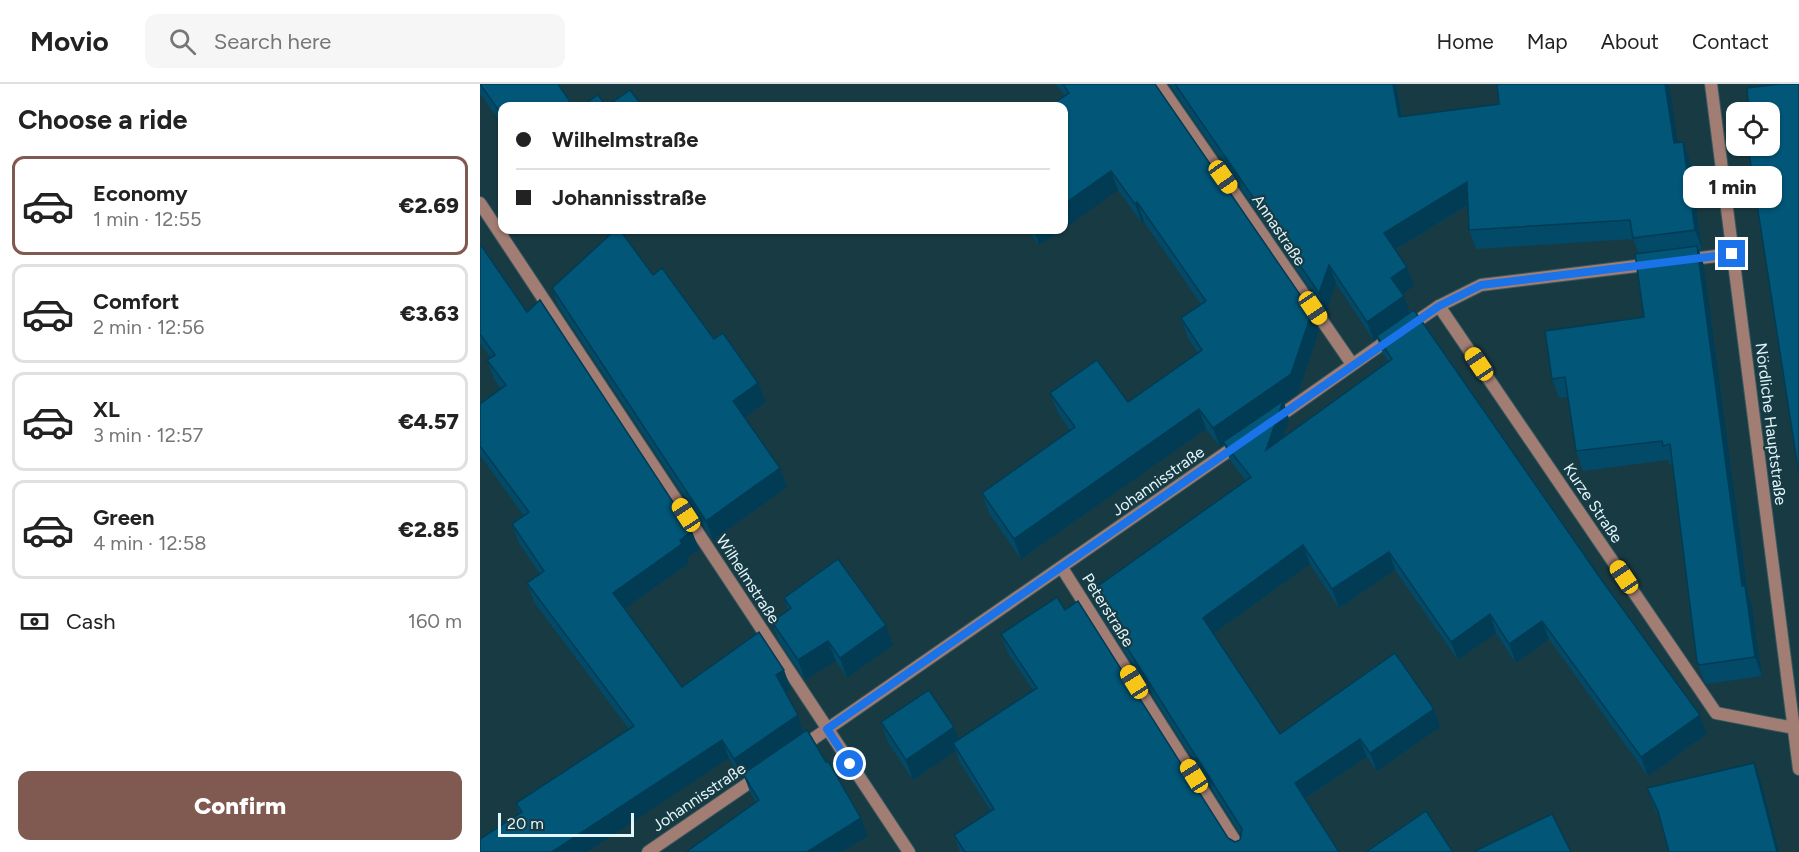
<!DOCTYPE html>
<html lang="en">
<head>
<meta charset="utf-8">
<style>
	body { margin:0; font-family:Figtree,sans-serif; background:#f6f6f6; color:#222; height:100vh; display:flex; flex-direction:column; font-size:22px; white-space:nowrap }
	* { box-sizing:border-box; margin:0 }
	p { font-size:20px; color:#767676 }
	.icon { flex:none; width:33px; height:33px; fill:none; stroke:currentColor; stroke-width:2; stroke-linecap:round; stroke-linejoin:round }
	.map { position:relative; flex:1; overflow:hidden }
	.details { display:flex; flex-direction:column; background:#fff; width:480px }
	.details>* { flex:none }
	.top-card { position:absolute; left:18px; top:18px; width:570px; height:132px; border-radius:12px; box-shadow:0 2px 4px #0004; display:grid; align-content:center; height:132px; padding:0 18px; background:#fff }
	.controls { position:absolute; left:1246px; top:18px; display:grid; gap:12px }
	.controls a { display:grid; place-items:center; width:54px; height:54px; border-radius:12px; background:#fff; box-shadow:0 2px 4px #0004; font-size:30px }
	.scale { position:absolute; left:18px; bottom:15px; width:136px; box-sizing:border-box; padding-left:6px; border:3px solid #e3f6fb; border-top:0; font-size:16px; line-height:21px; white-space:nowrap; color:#e3f6fb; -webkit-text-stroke:4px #183b43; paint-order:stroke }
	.end { position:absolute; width:27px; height:27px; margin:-14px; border:8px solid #1a73e8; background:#fff; box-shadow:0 0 0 3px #fff }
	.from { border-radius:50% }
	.bubble { position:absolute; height:42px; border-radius:12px; background:#fff; box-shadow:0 2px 4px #0004; font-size:20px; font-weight:800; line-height:42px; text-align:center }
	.car { position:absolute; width:18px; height:36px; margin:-18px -9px; border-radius:8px; box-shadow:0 0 4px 2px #0007; background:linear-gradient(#f5c518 24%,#345 0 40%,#f5c518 0 76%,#345 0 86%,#f5c518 0) }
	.top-card b { display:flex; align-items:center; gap:21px; height:57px; font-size:22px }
	.top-card b+b { border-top:2px solid #e0e0e0 }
	.top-card i { width:15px; height:15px; background:#222 }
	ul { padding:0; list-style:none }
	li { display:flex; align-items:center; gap:18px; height:99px; margin:0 12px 9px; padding:0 6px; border:3px solid #e0e0e0; border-radius:12px }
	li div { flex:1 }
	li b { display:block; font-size:22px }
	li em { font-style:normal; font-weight:800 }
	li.on { border-color:#805a50 }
	li>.icon { width:54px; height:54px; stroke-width:1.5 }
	h2 { padding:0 18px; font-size:27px; line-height:72px }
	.pay { display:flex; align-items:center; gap:15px; height:66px; padding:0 18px; font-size:22px }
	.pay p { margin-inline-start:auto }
	.primary-button { display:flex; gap:12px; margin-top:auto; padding:12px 18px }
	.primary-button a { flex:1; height:69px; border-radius:12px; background:#805a50; color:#fff; font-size:24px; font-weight:800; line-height:69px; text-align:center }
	header { display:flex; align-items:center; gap:36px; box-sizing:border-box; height:84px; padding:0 30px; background:#fff; border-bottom:2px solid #e0e0e0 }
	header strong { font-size:28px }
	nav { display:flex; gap:33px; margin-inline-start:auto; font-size:21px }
	.search { width:420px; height:54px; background:#f6f6f6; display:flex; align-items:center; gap:15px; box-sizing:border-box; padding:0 21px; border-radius:12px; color:#767676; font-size:22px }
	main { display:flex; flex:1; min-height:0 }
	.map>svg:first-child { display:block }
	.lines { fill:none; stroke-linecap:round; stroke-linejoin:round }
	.street-casing { stroke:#385960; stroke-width:14 }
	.street { stroke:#a27d74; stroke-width:12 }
	.wall { fill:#024a67 }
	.shaded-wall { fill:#013c54 }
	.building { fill:#025678; stroke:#013c54; stroke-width:1.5 }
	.route { stroke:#1a73e8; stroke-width:8 }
	.labels { text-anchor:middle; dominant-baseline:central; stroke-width:4.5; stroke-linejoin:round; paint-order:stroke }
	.street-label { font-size:16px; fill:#e3f6fb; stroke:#183b43 }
</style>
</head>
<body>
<header>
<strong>Movio</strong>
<div class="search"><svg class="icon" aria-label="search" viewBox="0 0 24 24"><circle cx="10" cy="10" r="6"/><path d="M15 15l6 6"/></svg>Search here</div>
<nav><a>Home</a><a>Map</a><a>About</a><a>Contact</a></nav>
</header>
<main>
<section class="details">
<h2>Choose a ride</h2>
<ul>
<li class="on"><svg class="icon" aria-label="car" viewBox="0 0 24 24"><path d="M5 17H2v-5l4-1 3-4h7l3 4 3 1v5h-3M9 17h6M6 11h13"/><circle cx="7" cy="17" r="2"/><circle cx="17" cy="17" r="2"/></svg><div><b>Economy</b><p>1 min · 12:55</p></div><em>€2.69</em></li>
<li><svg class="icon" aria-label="car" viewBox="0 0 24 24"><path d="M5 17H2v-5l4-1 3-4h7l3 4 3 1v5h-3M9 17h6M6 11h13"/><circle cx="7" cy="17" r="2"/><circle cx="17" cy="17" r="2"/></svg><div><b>Comfort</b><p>2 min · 12:56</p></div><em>€3.63</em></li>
<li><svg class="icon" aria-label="car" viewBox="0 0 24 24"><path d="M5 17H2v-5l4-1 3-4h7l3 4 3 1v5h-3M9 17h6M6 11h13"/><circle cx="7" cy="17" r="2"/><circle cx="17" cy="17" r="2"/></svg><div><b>XL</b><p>3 min · 12:57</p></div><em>€4.57</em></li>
<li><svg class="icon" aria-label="car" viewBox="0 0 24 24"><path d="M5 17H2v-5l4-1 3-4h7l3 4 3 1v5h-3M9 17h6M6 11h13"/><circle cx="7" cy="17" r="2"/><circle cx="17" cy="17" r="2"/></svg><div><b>Green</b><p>4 min · 12:58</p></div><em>€2.85</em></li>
</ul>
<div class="pay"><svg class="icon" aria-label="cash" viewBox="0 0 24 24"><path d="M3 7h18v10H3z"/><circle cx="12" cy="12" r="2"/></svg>Cash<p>160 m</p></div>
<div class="primary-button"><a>Confirm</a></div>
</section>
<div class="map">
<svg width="1319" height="768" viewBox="0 0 1319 768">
	<rect width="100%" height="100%" fill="#183b43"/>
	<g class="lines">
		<!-- street casing -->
		<g class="street-casing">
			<g id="street">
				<polyline points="679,0 872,280"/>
				<polyline points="1231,0 1319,685"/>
				<polyline points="0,119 429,768"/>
				<polyline points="1205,176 1252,170"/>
				<polyline points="959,222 1236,629 1314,644"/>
				<polyline points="927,244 959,222 1001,201 1173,180"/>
				<polyline points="794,336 912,253"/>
				<polyline points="582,484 762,768"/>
				<polyline points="320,664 760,359"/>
				<polyline points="168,768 279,692"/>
			</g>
		</g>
		<!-- street -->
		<use href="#street" class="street"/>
	</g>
	<!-- wall -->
	<g class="wall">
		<polygon points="0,0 22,22 22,40 1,11 0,12"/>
		<polygon points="576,0 675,0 832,228 839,247 818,309 804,319 809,335 803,354 908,277 903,270 897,254 894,257 856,199 846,228 689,0 916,0 923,32 1198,59 1210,77 1222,165 1219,166 1224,182 1268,510 1272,521 1282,592 1226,600 1224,597 1217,578 1193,380 1190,381 1188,376 1103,387 1096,367 1088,313 1079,314 1072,295 1164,233 1159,170 1153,155 996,165 989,146 988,121 915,166 927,183 934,202 922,210 930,229 1227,650 1168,692 1069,555 1036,579 1016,549 978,576 915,486 859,524 830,480 733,550 800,650 954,625 960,643 897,687 887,673 825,715 859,768 480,768 474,751 511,727 479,677 476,667 433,696 408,658 401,638 474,643 478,655 553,606 528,569 521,550 748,754 755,758 760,756 761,751 618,526 611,507 766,397 750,376 744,360 740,363 726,345 541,475 509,429 502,409 590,346 578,329 570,309 648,318 718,269 708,254 701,234 721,220 664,138 662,139 638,106 585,12"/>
		<polygon points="548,146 582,146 559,161"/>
		<polygon points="0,160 47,228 219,466 207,474 209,479 145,524 202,603 311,605 305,608 318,631 324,648 388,752 362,768 206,768 276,718 270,708 264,692 261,694 249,674 39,730 36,719 149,645 54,518 47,499 60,490 39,459 32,440 44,432 0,371 0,320 21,305 14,295 7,276 11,274 0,259"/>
		<polygon points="173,191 234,255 278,299 286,318 264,333 300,384 307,403 233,456 79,223 72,204"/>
		<polygon points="304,514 413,561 367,594 356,577 325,596 299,557 292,538 308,526"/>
		<polygon points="1281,697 1299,768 1189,768 1181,737 1174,723 1167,704"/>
	</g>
	<!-- shaded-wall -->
	<g class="shaded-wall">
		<polygon points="913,0 916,0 926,52 919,33"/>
		<polygon points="1185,0 1189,0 1201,78 1194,59"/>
		<polygon points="1203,58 1210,77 1222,165 1215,146"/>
		<polygon points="631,87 638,106 584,145 584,120"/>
		<polygon points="987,98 994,117 911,168 904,149"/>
		<polygon points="657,118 664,138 662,139 655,120"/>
		<polygon points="554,146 582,146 559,161"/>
		<polygon points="1217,162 1224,182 1268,510 1272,521 1282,592 1275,573 1262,502"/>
		<polygon points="849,181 856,199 846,228 839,209"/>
		<polygon points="927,183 934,202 918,213 911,194"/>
		<polygon points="924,212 931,231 897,252 897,254 894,257 887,238"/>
		<polygon points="832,228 839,247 818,309 804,319 809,335 793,385 743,358 744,360 740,363 733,344"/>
		<polygon points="278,299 286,318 260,337 253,317"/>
		<polygon points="719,325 726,345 541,475 534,455"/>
		<polygon points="300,384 307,403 233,456 226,437"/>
		<polygon points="212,447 219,466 207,474 209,479 140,528 133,509"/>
		<polygon points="823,461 830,480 730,552 723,534"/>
		<polygon points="909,468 915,486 859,524 852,505"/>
		<polygon points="1010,530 1016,549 978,576 971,558"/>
		<polygon points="1062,537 1069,555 1036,579 1029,560"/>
		<polygon points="406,541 413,561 367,594 360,574"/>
		<polygon points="348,557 356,577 325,596 318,576"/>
		<polygon points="304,586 311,605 303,610 296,591"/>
		<polygon points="954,625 960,643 897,687 890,669"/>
		<polygon points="318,631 324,650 261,694 254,675"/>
		<polygon points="1220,631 1227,650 1168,692 1161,673"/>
		<polygon points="474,643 481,663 473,659 476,667 433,696 426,676"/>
		<polygon points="880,655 887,673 821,717 815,699"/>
		<polygon points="242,656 249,674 107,768 72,768"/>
		<polygon points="1274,679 1281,697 1299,768 1297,768"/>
		<polygon points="381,734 388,752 362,768 327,768"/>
	</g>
	<!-- building -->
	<g class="building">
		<polygon points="0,0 78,0 93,22 22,22 22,31"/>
		<polygon points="583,0 675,0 832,228 811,290 733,344 719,325 534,455 502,409 595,343 570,309 617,276 648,318 722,266 701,234 726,217 657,118 655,120 631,87 584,120 584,22 570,22 589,9"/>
		<polygon points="695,0 913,0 919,33 1019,20 1017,0 1185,0 1194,59 1203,58 1215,146 1153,154 1150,136 989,146 987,98 904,149 927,183 911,194 924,212 887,238 849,181 839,209"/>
		<polygon points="1300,0 1319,0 1319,391 1268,62 1290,62 1290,28 1269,28 1267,4"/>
		<polygon points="150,6 162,22 127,22"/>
		<polygon points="118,11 126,22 102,22"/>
		<polygon points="135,146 140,146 173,191 182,184 234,255 243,249 278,299 253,317 300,384 226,437 72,204"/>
		<polygon points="0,160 47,228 60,216 212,447 200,456 202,460 133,509 202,603 279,548 304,586 296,591 318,631 254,675 242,656 72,768 0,768 0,755 42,728 36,719 154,642 47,499 64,487 32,440 49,428 0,362 0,320 26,301 7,276 15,271 0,250"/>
		<polygon points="1217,162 1262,502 1265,502 1275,573 1219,581 1217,578 1190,360 1183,362 1182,357 1096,367 1085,293 1072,295 1065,247 1164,233 1155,170"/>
		<polygon points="934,226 1121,495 1220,631 1161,673 1062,537 1029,560 1010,530 971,558 909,468 852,505 823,461 723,534 800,650 915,569 954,625 890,669 880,655 815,699 859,768 485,768 474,751 514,725 473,659 557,604 521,550 577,513 585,526 598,517 748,754 755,758 760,756 762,745 611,507 771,393 743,358 803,317 786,366 912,275 897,252"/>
		<polygon points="358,475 406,541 360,574 348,557 318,576 292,538 311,524 304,514"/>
		<polygon points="449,606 474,643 426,676 401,638"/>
		<polygon points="327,646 346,678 348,677 381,734 327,768 206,768 279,716 263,690"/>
		<polygon points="1274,679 1297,768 1189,768 1178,727 1167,704"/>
		<polygon points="946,727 973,768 886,768"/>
		<polygon points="1072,730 1091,768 993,768"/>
	</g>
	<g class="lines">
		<!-- route -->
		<polyline class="route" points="370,680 347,645 959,222 1001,201 1252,170"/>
	</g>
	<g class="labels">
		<!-- street labels -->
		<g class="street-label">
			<text transform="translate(799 146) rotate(56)">Annastraße</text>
			<text transform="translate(1291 340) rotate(83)">Nördliche Hauptstraße</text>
			<text transform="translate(678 397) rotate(-35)">Johannisstraße</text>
			<text transform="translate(1113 419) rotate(56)">Kurze Straße</text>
			<text transform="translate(268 495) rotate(57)">Wilhelmstraße</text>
			<text transform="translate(628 526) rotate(58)">Peterstraße</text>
			<text transform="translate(219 713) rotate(-34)">Johannisstraße</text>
		</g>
	</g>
</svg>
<div class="controls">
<a><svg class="icon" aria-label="locate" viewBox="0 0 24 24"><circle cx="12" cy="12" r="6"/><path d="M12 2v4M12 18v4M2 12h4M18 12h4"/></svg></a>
</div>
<div class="scale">20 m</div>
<i class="end from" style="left:370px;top:680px"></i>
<i class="end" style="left:1252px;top:170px"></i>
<div class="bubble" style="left:1203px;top:82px;width:99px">1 min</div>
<i class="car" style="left:743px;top:93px;rotate:145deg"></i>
<i class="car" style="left:833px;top:224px;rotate:146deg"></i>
<i class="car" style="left:999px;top:280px;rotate:326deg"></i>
<i class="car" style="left:206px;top:431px;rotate:327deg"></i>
<i class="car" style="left:1144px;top:493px;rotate:326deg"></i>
<i class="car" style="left:654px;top:598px;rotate:328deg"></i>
<i class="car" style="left:714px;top:692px;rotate:328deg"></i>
<div class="top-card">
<b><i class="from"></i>Wilhelmstraße</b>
<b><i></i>Johannisstraße</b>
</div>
</div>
</main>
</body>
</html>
